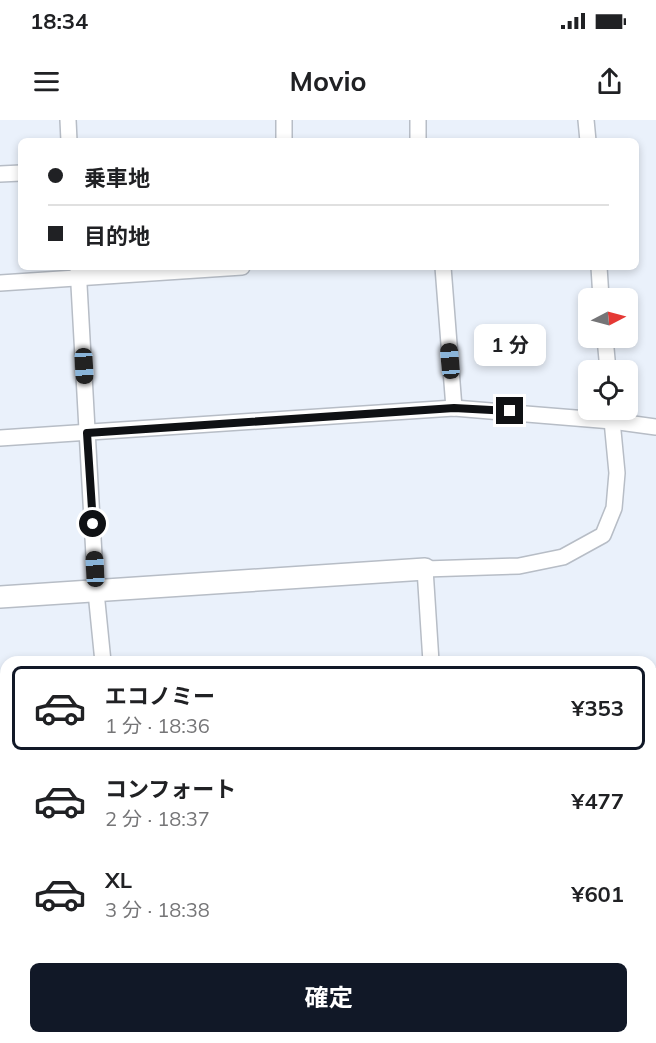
<!DOCTYPE html>
<html lang="ja">
<head>
<meta charset="utf-8">
<style>
	body { margin:0; font-family:Mulish,"Noto Sans JP",sans-serif; background:#f6f6f6; color:#202124; height:100vh; display:flex; flex-direction:column; font-size:22px; white-space:nowrap }
	* { box-sizing:border-box; margin:0 }
	p { font-size:20px; color:#757577 }
	.icon { flex:none; width:33px; height:33px; fill:none; stroke:currentColor; stroke-width:2; stroke-linecap:round; stroke-linejoin:round }
	.map { position:relative; flex:1; overflow:hidden }
	.side { position:absolute; left:0px; top:536px; width:657px; height:388px; display:flex; flex-direction:column; background:#fff; border-radius:18px 18px 0 0; box-shadow:0 3px 9px #0003 }
	.side>* { flex:none }
	.guide { position:absolute; left:18px; top:18px; width:621px; height:132px; border-radius:9px; box-shadow:0 3px 9px #0003; display:grid; align-content:center; height:132px; padding:0 30px; background:#fff }
	.needle { width:39px; rotate:84deg }
	.controls { position:absolute; left:578px; top:168px; display:grid; gap:12px }
	.controls a { display:grid; place-items:center; width:60px; height:60px; border-radius:9px; background:#fff; box-shadow:0 3px 9px #0003; font-size:30px }
	.end { position:absolute; width:27px; height:27px; margin:-14px; border:8px solid #0f1114; background:#fff; box-shadow:0 0 0 3px #fff }
	.from { border-radius:50% }
	.bubble { position:absolute; height:42px; border-radius:9px; background:#fff; box-shadow:0 3px 9px #0003; font-size:20px; font-weight:700; line-height:42px; text-align:center }
	.car { position:absolute; width:18px; height:36px; margin:-18px -9px; border-radius:8px; box-shadow:0 0 4px 2px #0007; background:linear-gradient(#222 24%,#8ab4d8 0 40%,#222 0 76%,#8ab4d8 0 86%,#222 0) }
	.guide b { display:flex; align-items:center; gap:21px; height:57px; font-size:22px }
	.guide b+b { border-top:2px solid #e0e0e0 }
	.guide i { width:15px; height:15px; background:#202124 }
	ul { padding:10px 0 0; list-style:none }
	li { display:flex; align-items:center; gap:18px; height:84px; margin:0 12px 9px; padding:0 18px; border:3px solid transparent; border-radius:9px }
	li div { flex:1 }
	li b { display:block; font-size:22px }
	li em { font-style:normal; font-weight:700 }
	li.selected { border-color:#111827 }
	li>.icon { width:54px; height:54px; stroke-width:1.5 }
	.primary-button { display:flex; gap:12px; margin-top:auto; padding:12px 30px }
	.primary-button a { flex:1; height:69px; border-radius:9px; background:#111827; color:#fff; font-size:24px; font-weight:700; line-height:69px; text-align:center }
	.status { display:flex; justify-content:space-between; align-items:center; height:42px; padding:0 30px; background:#fff; direction:ltr }
	.status svg { height:16px; fill:currentColor }
	header { display:flex; justify-content:space-between; align-items:center; height:78px; padding:0 30px; background:#fff; font-size:27px; font-weight:700 }
	.map>svg:first-child { display:block }
	.lines { fill:none; stroke-linecap:round; stroke-linejoin:round }
	.secondary-tunnel { stroke:#c9cfd8; stroke-width:21; stroke-dasharray:21 10; stroke-linecap:butt }
	.street-casing { stroke:#b7bdc6; stroke-width:18 }
	.secondary-casing { stroke:#b7bdc6; stroke-width:24 }
	.street { stroke:#fff; stroke-width:15 }
	.secondary { stroke:#fff; stroke-width:21 }
	.route { stroke:#0f1114; stroke-width:8 }
</style>
</head>
<body>
<div class="status"><b>18:34</b><svg viewBox="0 0 49 12"><path d="M0 12V9h3v3zM5 12V6h3v6zM10 12V3h3v9zM15 12V0h3v12zM26 1h20v11H26zM47 4h2v5h-2z"/></svg></div>
<header><svg class="icon" aria-label="menu" viewBox="0 0 24 24"><path d="M4 6h16M4 12h16M4 18h16"/></svg>Movio<svg class="icon" aria-label="share" viewBox="0 0 24 24"><path d="M12 15V3M7 8l5-5 5 5M5 13v7h14v-7"/></svg></header>
<div class="map">
<svg width="656" height="923" viewBox="0 0 656 923">
	<rect width="100%" height="100%" fill="#eaf1fb"/>
	<g class="lines">
		<!-- secondary-tunnel -->
		<polyline class="secondary-tunnel" points="0,864 6,864"/>
		<!-- street casing -->
		<g class="street-casing">
			<g id="street">
				<polyline points="68,0 69,21"/>
				<polyline points="284,0 284,21"/>
				<polyline points="418,0 418,21"/>
				<polyline points="586,0 588,21"/>
				<polyline points="0,54 21,53"/>
				<polyline points="78,147 96,472 103,542"/>
				<polyline points="443,147 454,288"/>
				<polyline points="599,147 601,178"/>
				<polyline points="0,163 242,147"/>
				<polyline points="605,218 608,250"/>
				<polyline points="0,318 454,288 612,301 656,307"/>
				<polyline points="431,542 425,449 519,446 563,437 603,415 614,388 617,353 611,290"/>
				<polyline points="651,556 656,556"/>
				<polyline points="0,648 6,648"/>
				<polyline points="651,685 656,685"/>
				<polyline points="0,828 6,828"/>
				<polyline points="0,898 6,904"/>
				<polyline points="20,918 25,923"/>
				<polyline points="132,918 133,923"/>
				<polyline points="264,918 264,923"/>
				<polyline points="456,918 457,923"/>
				<polyline points="608,918 608,923"/>
			</g>
		</g>
		<!-- secondary casing -->
		<g class="secondary-casing">
			<g id="secondary">
				<polyline points="0,477 425,449"/>
				<polyline points="651,822 656,822"/>
			</g>
		</g>
		<!-- street -->
		<use href="#street" class="street"/>
		<!-- secondary -->
		<use href="#secondary" class="secondary"/>
	</g>
	<g class="lines">
		<!-- route -->
		<polyline class="route" points="93,404 87,313 454,288 510,291"/>
	</g>
</svg>
<div class="controls">
<a><svg class="needle" viewBox="-14 -14 28 28"><path d="M0-13l5 13h-10z" fill="#e53935"/><path d="M0 13l5-13h-10z" fill="#757577"/></svg></a>
<a><svg class="icon" aria-label="locate" viewBox="0 0 24 24"><circle cx="12" cy="12" r="6"/><path d="M12 2v4M12 18v4M2 12h4M18 12h4"/></svg></a>
</div>
<i class="end from" style="left:93px;top:404px"></i>
<i class="end" style="left:510px;top:291px"></i>
<div class="bubble" style="left:474px;top:204px;width:72px">1 分</div>
<i class="car" style="left:450px;top:241px;rotate:355deg"></i>
<i class="car" style="left:84px;top:246px;rotate:177deg"></i>
<i class="car" style="left:95px;top:449px;rotate:357deg"></i>
<div class="guide">
<b><i class="from"></i>乗車地</b>
<b><i></i>目的地</b>
</div>
<section class="side">
<ul>
<li class="selected"><svg class="icon" aria-label="car" viewBox="0 0 24 24"><path d="M5 17H2v-5l4-1 3-4h7l3 4 3 1v5h-3M9 17h6M6 11h13"/><circle cx="7" cy="17" r="2"/><circle cx="17" cy="17" r="2"/></svg><div><b>エコノミー</b><p>1 分 · 18:36</p></div><em>¥353</em></li>
<li><svg class="icon" aria-label="car" viewBox="0 0 24 24"><path d="M5 17H2v-5l4-1 3-4h7l3 4 3 1v5h-3M9 17h6M6 11h13"/><circle cx="7" cy="17" r="2"/><circle cx="17" cy="17" r="2"/></svg><div><b>コンフォート</b><p>2 分 · 18:37</p></div><em>¥477</em></li>
<li><svg class="icon" aria-label="car" viewBox="0 0 24 24"><path d="M5 17H2v-5l4-1 3-4h7l3 4 3 1v5h-3M9 17h6M6 11h13"/><circle cx="7" cy="17" r="2"/><circle cx="17" cy="17" r="2"/></svg><div><b>XL</b><p>3 分 · 18:38</p></div><em>¥601</em></li>
</ul>
<div class="primary-button"><a>確定</a></div>
</section>
</div>
</body>
</html>
